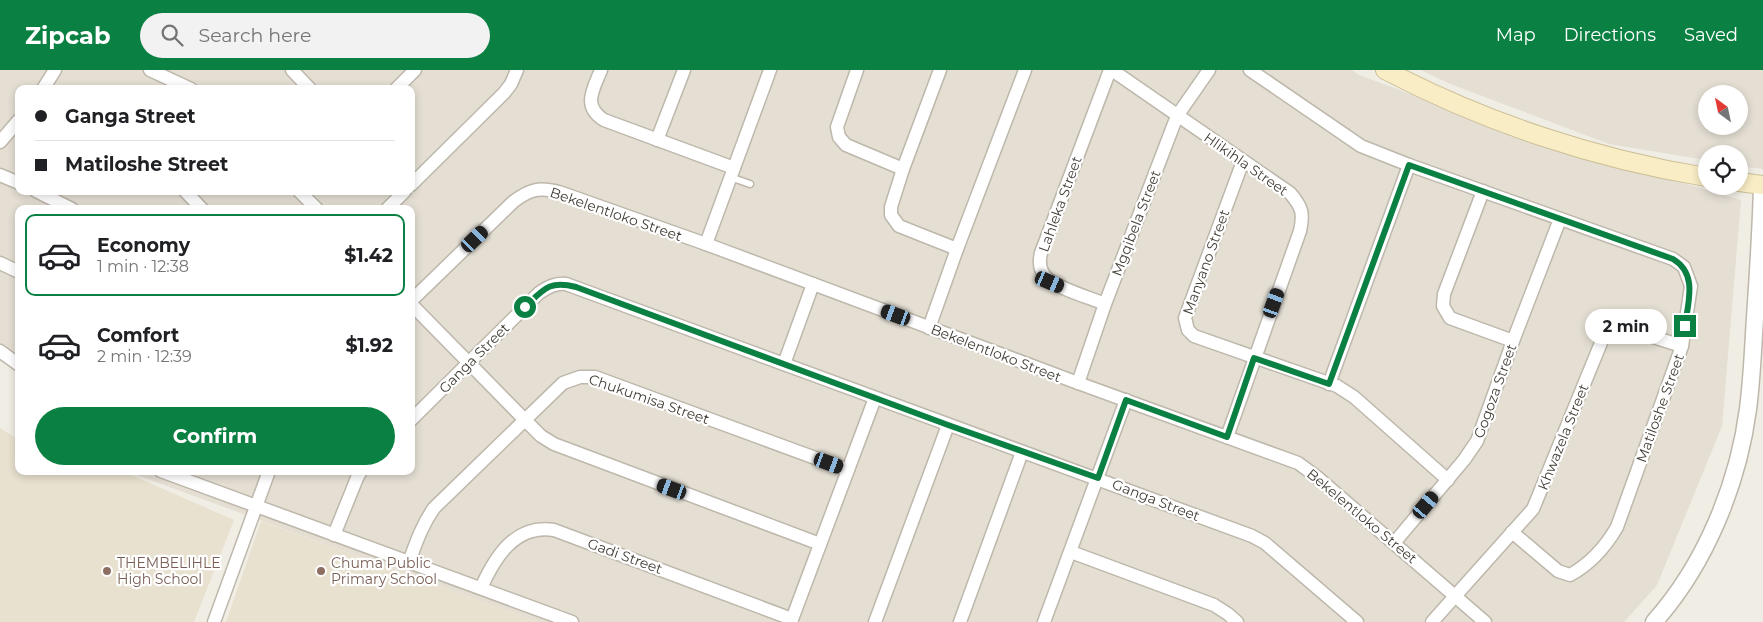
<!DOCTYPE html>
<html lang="en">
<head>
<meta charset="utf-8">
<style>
	body { margin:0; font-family:Montserrat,sans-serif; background:#f2f2f2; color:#202124; height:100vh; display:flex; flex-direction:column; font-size:19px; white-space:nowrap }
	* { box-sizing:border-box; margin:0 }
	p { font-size:16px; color:#757577 }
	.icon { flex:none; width:28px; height:28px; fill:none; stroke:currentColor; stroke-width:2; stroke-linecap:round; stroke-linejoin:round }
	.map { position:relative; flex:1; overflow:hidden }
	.side { position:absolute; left:15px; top:135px; width:400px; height:270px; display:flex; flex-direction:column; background:#fff; border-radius:10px; box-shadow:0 2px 8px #0003 }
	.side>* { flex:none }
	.hud { position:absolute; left:15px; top:15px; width:400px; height:110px; border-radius:10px; box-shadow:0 2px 8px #0003; display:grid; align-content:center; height:110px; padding:0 20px; background:#fff }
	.needle { width:32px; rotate:327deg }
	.buttons { position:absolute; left:1698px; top:15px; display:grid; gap:10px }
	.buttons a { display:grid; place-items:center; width:50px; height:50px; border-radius:50%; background:#fff; box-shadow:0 2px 8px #0003; font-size:25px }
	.end { position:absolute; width:22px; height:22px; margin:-11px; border:6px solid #0b8043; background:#fff; box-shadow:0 0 0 2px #fff }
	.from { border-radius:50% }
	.bubble { position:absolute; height:35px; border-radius:18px; background:#fff; box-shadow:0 2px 8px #0003; font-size:16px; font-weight:700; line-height:35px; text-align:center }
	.car { position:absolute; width:15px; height:30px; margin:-15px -8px; border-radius:6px; box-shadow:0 0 4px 1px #0007; background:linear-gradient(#222 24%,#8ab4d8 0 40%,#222 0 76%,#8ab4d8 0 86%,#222 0) }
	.hud b { display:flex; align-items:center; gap:18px; height:48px; font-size:19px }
	.hud b+b { border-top:1px solid #e0e0e0 }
	.hud i { width:12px; height:12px; background:#202124 }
	ul { padding:9px 0 0; list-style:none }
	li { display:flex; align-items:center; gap:15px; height:82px; margin:0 10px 8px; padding:0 10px; border:2px solid transparent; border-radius:10px }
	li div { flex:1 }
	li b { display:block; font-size:19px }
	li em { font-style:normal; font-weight:700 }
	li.active { border-color:#0b8043 }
	li>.icon { width:45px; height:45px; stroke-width:1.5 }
	.cta { display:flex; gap:10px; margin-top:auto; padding:10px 20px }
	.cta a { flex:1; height:58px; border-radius:30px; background:#0b8043; color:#fff; font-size:20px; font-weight:700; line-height:58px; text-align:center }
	header { display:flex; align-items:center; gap:30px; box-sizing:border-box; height:70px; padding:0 25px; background:#0b8043; color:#fff }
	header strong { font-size:24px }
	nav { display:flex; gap:28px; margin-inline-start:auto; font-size:18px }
	.search { width:350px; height:45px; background:#f2f2f2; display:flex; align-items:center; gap:12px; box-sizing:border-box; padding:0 18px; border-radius:28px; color:#757577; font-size:19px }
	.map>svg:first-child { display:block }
	.residential { fill:#e4ded3; fill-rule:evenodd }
	.education { fill:#e8e1cf }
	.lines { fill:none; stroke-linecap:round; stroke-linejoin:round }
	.service-casing { stroke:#beb7ab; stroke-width:9 }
	.minor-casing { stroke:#beb7ab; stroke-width:15 }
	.tertiary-casing { stroke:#beb7ab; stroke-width:19 }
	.secondary-casing { stroke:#ccbf97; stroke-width:20 }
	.service { stroke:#fff; stroke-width:6 }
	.minor { stroke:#fff; stroke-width:12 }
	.tertiary { stroke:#fff; stroke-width:16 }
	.secondary { stroke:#f9edc5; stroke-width:18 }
	.route { stroke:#0b8043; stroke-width:6 }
	.education-dot { fill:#8d6e63; stroke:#fff; stroke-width:2 }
	.labels { text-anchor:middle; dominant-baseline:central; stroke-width:4.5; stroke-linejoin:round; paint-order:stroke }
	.street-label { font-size:14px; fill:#423d35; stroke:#fff }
	.education-label { font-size:14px; fill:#785e54; stroke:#fff; text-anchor:start }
</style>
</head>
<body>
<header>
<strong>Zipcab</strong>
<div class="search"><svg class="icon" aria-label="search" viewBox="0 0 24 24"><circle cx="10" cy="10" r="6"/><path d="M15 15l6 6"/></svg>Search here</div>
<nav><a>Map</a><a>Directions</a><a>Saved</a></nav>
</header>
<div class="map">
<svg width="1763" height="552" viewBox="0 0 1763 552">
	<rect width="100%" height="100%" fill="#f0ede4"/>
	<!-- residential -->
	<g class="residential">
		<path d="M0,0H1352L1359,5L1532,69L1741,130L1722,356L1657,515L1624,552H538L126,401H411V139H19V302L0,291ZM19,19H411V121H19Z"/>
		<path d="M1421,0H1763V99L1739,96V84H1706V90L1609,74L1448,13ZM1706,24H1739V56H1706Z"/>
	</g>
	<!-- education -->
	<g class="education">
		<polygon points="0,358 19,370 19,401 122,401 234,450 194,552 0,552"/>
		<polygon points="261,451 538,552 226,552"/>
	</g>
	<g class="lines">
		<!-- service casing -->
		<g class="service-casing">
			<polyline id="service" points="730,107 750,114"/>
		</g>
		<!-- minor casing -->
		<g class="minor-casing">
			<g id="minor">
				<polyline points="150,0 191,19"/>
				<polyline points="292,0 310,19"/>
				<path d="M601,0C593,20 582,36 604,50L734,98"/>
				<polyline points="857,0 837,57 839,67 846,75 903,99"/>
				<polyline points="940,0 903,99 891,137 891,145 899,156 957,179"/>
				<path d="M1112,0L1290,123C1302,137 1304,143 1300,161L1227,367"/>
				<path d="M1250,0L1361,76L1409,95L1673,189L1684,197L1691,216L1682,276L1617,457C1606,476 1590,494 1570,505L1558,501L1512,462"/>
				<polyline points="43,19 55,0"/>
				<polyline points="396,19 415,0"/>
				<polyline points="657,70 684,0"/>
				<polyline points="0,72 19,50"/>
				<polyline points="1243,91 1185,248 1188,260 1194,266 1337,316 1354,327 1448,410"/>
				<polyline points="0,105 19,113"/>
				<polyline points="411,115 504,23 511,14 517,0"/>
				<polyline points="36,121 72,139"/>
				<polyline points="185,121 202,139"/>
				<polyline points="299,121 317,139"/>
				<polyline points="1483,121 1444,224 1443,236 1450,248 1513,271"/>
				<polyline points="387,139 405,121"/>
				<polyline points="706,174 770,0"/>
				<polyline points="0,193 19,202"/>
				<path d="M411,231L513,132C530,119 539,117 559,122L706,174L1078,313L1298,393L1317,407L1485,552"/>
				<polyline points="411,234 524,349 541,366 554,374 820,474"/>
				<path d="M1105,234C1091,228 1052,217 1044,205C1039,198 1039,191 1041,183L1110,0"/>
				<polyline points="929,258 957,179 1025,0"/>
				<polyline points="0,281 19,295"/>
				<polyline points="784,294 813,214"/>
				<polyline points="1078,313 1105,234 1177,46 1209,0"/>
				<polyline points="1329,314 1409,95"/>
				<path d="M411,350L539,223C548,217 555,213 566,214L1252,466L1265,473L1357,552"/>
				<polyline points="161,401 572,552"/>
				<polyline points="334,465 357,408 361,401"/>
				<polyline points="1394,473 1464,390 1477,371 1513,271 1560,149"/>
				<polyline points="1071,482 1214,535 1228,544 1237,552"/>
				<path d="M409,492C416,473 422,455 434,438L563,313L580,307H595L848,400"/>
				<path d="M481,518C495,487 515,454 554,460L792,549"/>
				<polyline points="214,552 269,401"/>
				<polyline points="791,552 875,328"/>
				<polyline points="875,552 948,355"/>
				<polyline points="960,552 1022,382"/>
				<polyline points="1044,552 1126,330"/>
				<polyline points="1432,552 1533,439 1605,263 1612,258 1621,257 1682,276"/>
			</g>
		</g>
		<!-- tertiary casing -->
		<g class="tertiary-casing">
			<path id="tertiary" d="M1654,552C1705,495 1738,415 1748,339C1752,309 1753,278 1755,248C1758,203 1761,159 1762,115"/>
		</g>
		<!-- secondary casing -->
		<g class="secondary-casing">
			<g id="secondary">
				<path d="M1385,0C1484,52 1595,89 1706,107"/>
				<polyline points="1739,112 1763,115"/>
			</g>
		</g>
		<!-- service -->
		<use href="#service" class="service"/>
		<!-- minor -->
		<use href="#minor" class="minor"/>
		<!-- tertiary -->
		<use href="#tertiary" class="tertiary"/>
		<!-- secondary -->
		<use href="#secondary" class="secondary"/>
	</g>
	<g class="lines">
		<!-- route -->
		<path class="route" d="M525,237C544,219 549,210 576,217L948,355L1098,408L1126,330L1227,367L1254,288L1329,314L1409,95L1673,189C1698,204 1688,232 1685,256"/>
	</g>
	<!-- markers -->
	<g class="education-dot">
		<circle cx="107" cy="501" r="5"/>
		<circle cx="321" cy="501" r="5"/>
	</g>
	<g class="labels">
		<!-- street labels -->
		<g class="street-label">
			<text transform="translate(1246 94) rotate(35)">Hlikihla Street</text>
			<text transform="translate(1060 134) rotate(-70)">Lahleka Street</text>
			<text transform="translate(616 144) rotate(19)">Bekelentloko Street</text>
			<text transform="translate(1136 153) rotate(-69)">Mgqibela Street</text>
			<text transform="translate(1206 192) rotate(-70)">Manyano Street</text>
			<text transform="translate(996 283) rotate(21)">Bekelentloko Street</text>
			<text transform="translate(474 288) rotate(-45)">Ganga Street</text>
			<text transform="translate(1495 321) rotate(-70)">Gogoza Street</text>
			<text transform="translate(649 329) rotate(19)">Chukumisa Street</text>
			<text transform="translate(1660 338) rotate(-70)">Matiloshe Street</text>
			<text transform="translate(1563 367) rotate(-68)">Khwazela Street</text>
			<text transform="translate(1156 430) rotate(21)">Ganga Street</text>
			<text transform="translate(1362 446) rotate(40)">Bekelentloko Street</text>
			<text transform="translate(625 486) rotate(20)">Gadi Street</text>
		</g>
		<!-- education labels -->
		<g class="education-label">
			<text x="117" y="493">THEMBELIHLE<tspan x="117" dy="16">High School</tspan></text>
			<text x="331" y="493">Chuma Public<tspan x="331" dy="16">Primary School</tspan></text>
		</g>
	</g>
</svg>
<div class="buttons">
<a><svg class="needle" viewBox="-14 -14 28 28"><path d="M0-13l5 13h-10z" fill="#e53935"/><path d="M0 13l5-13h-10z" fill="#757577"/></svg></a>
<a><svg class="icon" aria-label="locate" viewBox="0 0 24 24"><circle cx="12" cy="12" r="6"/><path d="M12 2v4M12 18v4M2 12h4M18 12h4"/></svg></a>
</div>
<i class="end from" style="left:525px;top:237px"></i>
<i class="end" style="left:1685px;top:256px"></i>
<div class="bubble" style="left:1585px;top:239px;width:82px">2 min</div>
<i class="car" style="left:475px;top:169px;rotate:46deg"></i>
<i class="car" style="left:1050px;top:212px;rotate:113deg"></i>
<i class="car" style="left:1274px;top:233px;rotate:20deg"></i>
<i class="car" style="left:896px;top:245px;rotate:290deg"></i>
<i class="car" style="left:829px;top:393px;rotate:110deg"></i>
<i class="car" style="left:672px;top:419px;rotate:290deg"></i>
<i class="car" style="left:1426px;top:435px;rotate:40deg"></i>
<div class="hud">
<b><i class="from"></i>Ganga Street</b>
<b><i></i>Matiloshe Street</b>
</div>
<section class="side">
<ul>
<li class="active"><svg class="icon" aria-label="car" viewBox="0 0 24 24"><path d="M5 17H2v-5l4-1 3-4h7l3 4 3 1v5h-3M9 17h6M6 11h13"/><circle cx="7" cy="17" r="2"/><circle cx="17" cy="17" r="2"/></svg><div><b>Economy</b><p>1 min · 12:38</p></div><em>$1.42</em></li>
<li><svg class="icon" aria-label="car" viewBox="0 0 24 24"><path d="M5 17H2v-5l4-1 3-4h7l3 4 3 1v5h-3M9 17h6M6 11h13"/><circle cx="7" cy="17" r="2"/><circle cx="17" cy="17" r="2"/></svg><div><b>Comfort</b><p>2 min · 12:39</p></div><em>$1.92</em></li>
</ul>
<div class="cta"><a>Confirm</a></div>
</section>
</div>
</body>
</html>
